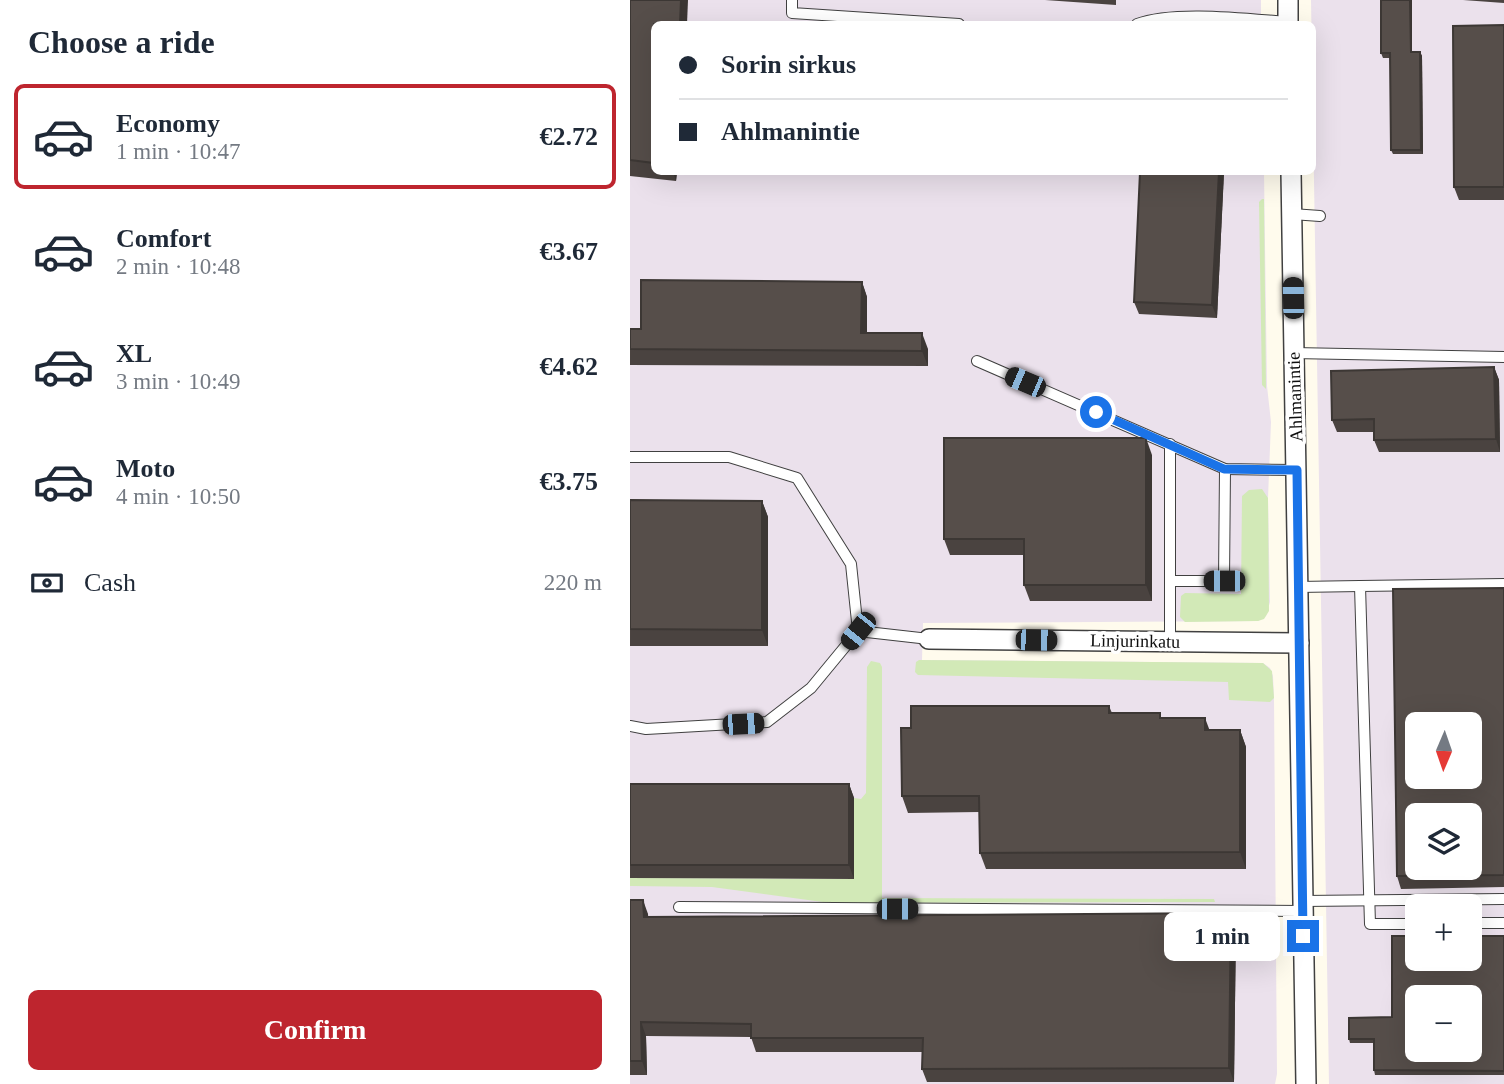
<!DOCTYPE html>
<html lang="en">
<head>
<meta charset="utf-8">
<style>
	body { margin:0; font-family:Georgia,serif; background:#f2f2f3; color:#1f2937; height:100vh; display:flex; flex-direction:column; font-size:26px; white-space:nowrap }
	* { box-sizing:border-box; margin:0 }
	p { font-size:23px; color:#747a83 }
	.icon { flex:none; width:38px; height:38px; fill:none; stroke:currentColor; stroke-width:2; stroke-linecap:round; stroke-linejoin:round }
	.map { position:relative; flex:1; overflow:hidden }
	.panel { display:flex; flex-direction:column; background:#fff; width:630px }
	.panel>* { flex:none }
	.hud { position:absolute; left:21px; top:21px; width:665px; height:154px; border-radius:10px; box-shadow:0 7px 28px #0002; display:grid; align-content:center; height:154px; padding:0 28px; background:#fff }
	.needle { width:46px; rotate:182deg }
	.buttons { position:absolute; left:775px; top:712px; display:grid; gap:14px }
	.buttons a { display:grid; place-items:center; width:77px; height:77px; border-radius:10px; background:#fff; box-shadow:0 7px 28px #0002; font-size:35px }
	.end { position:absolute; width:32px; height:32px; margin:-16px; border:9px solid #1a73e8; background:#fff; box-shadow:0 0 0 4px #fff }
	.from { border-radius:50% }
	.bubble { position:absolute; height:49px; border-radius:10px; background:#fff; box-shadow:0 7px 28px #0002; font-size:23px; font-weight:600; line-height:49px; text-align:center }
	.car { position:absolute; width:21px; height:42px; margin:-21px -10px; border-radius:9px; box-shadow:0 0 5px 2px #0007; background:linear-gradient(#222 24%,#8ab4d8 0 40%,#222 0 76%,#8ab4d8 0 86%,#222 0) }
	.hud b { display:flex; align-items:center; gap:24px; height:66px; font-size:26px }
	.hud b+b { border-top:2px solid #e0e1e3 }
	.hud i { width:18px; height:18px; background:#1f2937 }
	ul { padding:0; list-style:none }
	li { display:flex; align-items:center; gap:21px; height:105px; margin:0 14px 10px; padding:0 14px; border:4px solid transparent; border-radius:10px }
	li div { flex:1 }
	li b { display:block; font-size:26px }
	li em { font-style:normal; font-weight:600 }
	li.selected { border-color:#be252e }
	li>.icon { width:63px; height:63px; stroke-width:1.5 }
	h2 { padding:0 28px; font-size:32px; line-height:84px }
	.pay { display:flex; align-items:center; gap:18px; height:77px; padding:0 28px; font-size:26px }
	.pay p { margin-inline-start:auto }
	.button { display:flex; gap:14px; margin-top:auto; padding:14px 28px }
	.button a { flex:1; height:80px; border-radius:10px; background:#be252e; color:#fff; font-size:28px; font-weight:600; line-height:80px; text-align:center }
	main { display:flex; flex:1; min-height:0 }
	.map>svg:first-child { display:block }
	.industrial { fill:#ebe1ec; fill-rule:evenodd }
	.green { fill:#d2e9b7 }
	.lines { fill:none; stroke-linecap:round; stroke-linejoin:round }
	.service-casing { stroke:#404040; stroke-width:12 }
	.minor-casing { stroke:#404040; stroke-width:22 }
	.service { stroke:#fff; stroke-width:10 }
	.minor { stroke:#fff; stroke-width:19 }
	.wall { fill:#4a4340 }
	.shaded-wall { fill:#3c3734 }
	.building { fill:#564e4a; stroke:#3c3734; stroke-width:2; fill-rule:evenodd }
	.route { stroke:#1a73e8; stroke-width:9 }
	.labels { text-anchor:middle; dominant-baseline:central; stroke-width:7; stroke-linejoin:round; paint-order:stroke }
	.street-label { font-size:18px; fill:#0d0d0d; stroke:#fff }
</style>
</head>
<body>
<main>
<section class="panel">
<h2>Choose a ride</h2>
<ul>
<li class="selected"><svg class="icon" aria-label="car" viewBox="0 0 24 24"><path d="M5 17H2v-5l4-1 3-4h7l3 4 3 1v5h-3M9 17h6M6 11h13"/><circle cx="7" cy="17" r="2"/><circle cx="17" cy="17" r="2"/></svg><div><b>Economy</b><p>1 min · 10:47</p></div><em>€2.72</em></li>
<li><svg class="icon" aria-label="car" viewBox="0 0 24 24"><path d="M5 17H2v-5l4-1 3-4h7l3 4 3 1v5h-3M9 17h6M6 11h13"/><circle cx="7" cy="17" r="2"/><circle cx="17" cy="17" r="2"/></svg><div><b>Comfort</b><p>2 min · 10:48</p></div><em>€3.67</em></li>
<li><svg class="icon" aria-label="car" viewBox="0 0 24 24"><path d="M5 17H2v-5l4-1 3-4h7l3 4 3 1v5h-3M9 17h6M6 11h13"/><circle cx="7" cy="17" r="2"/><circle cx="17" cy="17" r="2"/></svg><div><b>XL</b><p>3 min · 10:49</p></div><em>€4.62</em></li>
<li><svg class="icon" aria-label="car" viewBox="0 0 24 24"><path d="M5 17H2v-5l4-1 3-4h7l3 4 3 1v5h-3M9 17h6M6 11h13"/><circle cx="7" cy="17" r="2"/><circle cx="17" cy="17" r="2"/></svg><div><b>Moto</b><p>4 min · 10:50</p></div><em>€3.75</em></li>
</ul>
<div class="pay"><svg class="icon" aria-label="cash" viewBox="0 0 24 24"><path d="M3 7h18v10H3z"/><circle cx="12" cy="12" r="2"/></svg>Cash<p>220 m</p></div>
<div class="button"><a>Confirm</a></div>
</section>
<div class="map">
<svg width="874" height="1084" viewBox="0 0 874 1084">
	<rect width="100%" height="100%" fill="#fffbed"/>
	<!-- industrial -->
	<g class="industrial">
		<polygon points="0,0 631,0 631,24 24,24 24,172 634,172 637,386 641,422 638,498 640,602 636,616 628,621 293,623 292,660 633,663 640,668 643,676 644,698 647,1074 645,1084 0,1084"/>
		<path d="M681,0H874V1084H699ZM788,724H840V777H788ZM788,816H840V868H788ZM788,906H840V959H788ZM788,998H840V1050H788Z"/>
	</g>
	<!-- green -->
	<g class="green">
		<polygon points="632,199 634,199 636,389 632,385 629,202"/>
		<polygon points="632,489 638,498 639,611 634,619 628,621 555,622 550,617 551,596 555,593 611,594 612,496 619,490"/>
		<polygon points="289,660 633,663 642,671 644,698 640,702 599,700 598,682 288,675 285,672 286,662"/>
		<polygon points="241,661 250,663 252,667 252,898 584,899 585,902 200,903 82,887 0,886 0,878 224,879 224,798 231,799 236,793 237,667"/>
	</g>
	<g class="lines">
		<!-- service casing -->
		<g class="service-casing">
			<g id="service">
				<polyline points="162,0 162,13 329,24"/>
				<path d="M507,24C544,10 617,19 658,22"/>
				<polyline points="662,214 690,216"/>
				<polyline points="663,353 874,357"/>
				<polyline points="347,361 595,469 666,470"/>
				<polyline points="540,444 540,642"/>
				<polyline points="0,457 99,457 167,478 221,564 228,631 299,639"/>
				<polyline points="540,581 594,581 595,469"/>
				<polyline points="668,587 730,586"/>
				<polyline points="0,726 16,729 137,722 181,688 228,631"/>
				<polyline points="672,901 874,899"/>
				<polyline points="49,907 672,911"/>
				<polyline points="840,923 874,923"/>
				<polyline points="788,924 740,924 730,586 874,584"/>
			</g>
		</g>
		<!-- minor casing -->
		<g class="minor-casing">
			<g id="minor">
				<polyline points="658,24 658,0"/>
				<polyline points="661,172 676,1084"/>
				<polyline points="299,639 669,643"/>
			</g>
		</g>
		<!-- service -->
		<use href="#service" class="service"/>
		<!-- minor -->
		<use href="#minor" class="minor"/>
	</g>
	<!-- wall -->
	<g class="wall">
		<polygon points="0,0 24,24 24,172 47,172 46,181 0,176"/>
		<polygon points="415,0 486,0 486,5"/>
		<polygon points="751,0 782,0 782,52 790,52 792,56 793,154 763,154 761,150 760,58 753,58 751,53"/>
		<polygon points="833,0 874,0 874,3"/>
		<polygon points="874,25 874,200 829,200 824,187"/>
		<polygon points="594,172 587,318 509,314 504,302"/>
		<polygon points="232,282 237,297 237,333 298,349 298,366 0,365 0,329 11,329"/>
		<polygon points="864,367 869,380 870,452 749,452 744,440 744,432 707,432 702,420"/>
		<polygon points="522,455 522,601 400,601 394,585 394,555 320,555 314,539"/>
		<polygon points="0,500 132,501 138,517 138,646 0,646"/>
		<polygon points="874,588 874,887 771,889 767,876"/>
		<polygon points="479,706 482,713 532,718 580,730 610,730 616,747 616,869 356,869 350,853 349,812 278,813 272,796 281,728"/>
		<polygon points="0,784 219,784 224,798 224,879 0,878"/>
		<polygon points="0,900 18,914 18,917 601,913 606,926 604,1082 297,1082 292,1069 292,1052 126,1052 121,1037 16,1036 17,1075 0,1075"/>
		<polygon points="874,936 874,1075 745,1075 744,1070 744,1043 720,1043 719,1039 762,1017"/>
	</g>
	<!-- shaded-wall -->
	<g class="shaded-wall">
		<polygon points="51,0 58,0 57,24 50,24"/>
		<polygon points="780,0 782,0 782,56 781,52"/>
		<polygon points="790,52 792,56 793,154 791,150"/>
		<polygon points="43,172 47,172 46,181"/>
		<polygon points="589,172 594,172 587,318 582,305"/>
		<polygon points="232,282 237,297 237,348 231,333"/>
		<polygon points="292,333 298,349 298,366 292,351"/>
		<polygon points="864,367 869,380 870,452 866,439"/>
		<polygon points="516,438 522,455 522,601 516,585"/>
		<polygon points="132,501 138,517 138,646 132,630"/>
		<polygon points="575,718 581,734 575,730"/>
		<polygon points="610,730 616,747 616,869 610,852"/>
		<polygon points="219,784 224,798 224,879 219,865"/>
		<polygon points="13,900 18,914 19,930 14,917"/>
		<polygon points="601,913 606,926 604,1082 599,1068"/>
		<polygon points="11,1022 16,1036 17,1075 12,1061"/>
	</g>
	<!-- building -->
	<g class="building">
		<polygon points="0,0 51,0 50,24 24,24 24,163 0,160"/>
		<polygon points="751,0 780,0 781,52 790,52 791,150 761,150 760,53 751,53"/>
		<polygon points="874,25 874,187 824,187 823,26"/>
		<polygon points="510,172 589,172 582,305 504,302"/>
		<polygon points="11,280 232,282 231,333 292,333 292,351 0,349 0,329 11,329"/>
		<polygon points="864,367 866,439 744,440 744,419 702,420 701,371"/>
		<polygon points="314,438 516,438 516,585 394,585 394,539 314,539"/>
		<polygon points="0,500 132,501 132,630 0,629"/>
		<path d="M874,588V875L767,876L763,589ZM788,724H840V777H788ZM788,816H840V868H788Z"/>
		<polygon points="281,706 479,706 479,713 530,713 530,718 575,718 575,730 610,730 610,852 350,853 349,796 272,796 271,728 281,728"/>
		<rect x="0" y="784" width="219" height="81"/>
		<polygon points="0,900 13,900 14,917 601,913 599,1068 292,1069 293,1038 121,1038 121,1024 11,1022 12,1061 0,1061"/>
		<path d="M762,936H788V959H840V936H874V1071L744,1070V1039H719V1018L762,1017ZM788,998H840V1050H788Z"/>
	</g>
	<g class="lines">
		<!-- route -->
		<polyline class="route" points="466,412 594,469 667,470 673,936"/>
	</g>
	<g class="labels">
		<!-- street labels -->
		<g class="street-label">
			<text transform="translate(665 397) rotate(-92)">Ahlmanintie</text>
			<text transform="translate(505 641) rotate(1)">Linjurinkatu</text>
		</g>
	</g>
</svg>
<div class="buttons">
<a><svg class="needle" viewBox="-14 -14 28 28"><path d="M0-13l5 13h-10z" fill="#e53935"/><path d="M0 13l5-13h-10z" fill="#747a83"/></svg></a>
<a><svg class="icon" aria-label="layers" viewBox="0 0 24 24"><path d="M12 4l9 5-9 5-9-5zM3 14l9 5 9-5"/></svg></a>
<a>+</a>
<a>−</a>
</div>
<i class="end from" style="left:466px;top:412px"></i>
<i class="end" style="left:673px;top:936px"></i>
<div class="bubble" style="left:534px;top:912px;width:116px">1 min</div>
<i class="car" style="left:663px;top:298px;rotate:359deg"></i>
<i class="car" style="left:395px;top:382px;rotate:293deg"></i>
<i class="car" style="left:594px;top:581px;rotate:270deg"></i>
<i class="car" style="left:228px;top:631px;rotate:219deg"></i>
<i class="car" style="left:406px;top:640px;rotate:91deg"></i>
<i class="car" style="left:113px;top:724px;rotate:87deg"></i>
<i class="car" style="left:267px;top:909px;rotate:90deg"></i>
<div class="hud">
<b><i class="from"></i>Sorin sirkus</b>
<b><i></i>Ahlmanintie</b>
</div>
</div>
</main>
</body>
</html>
